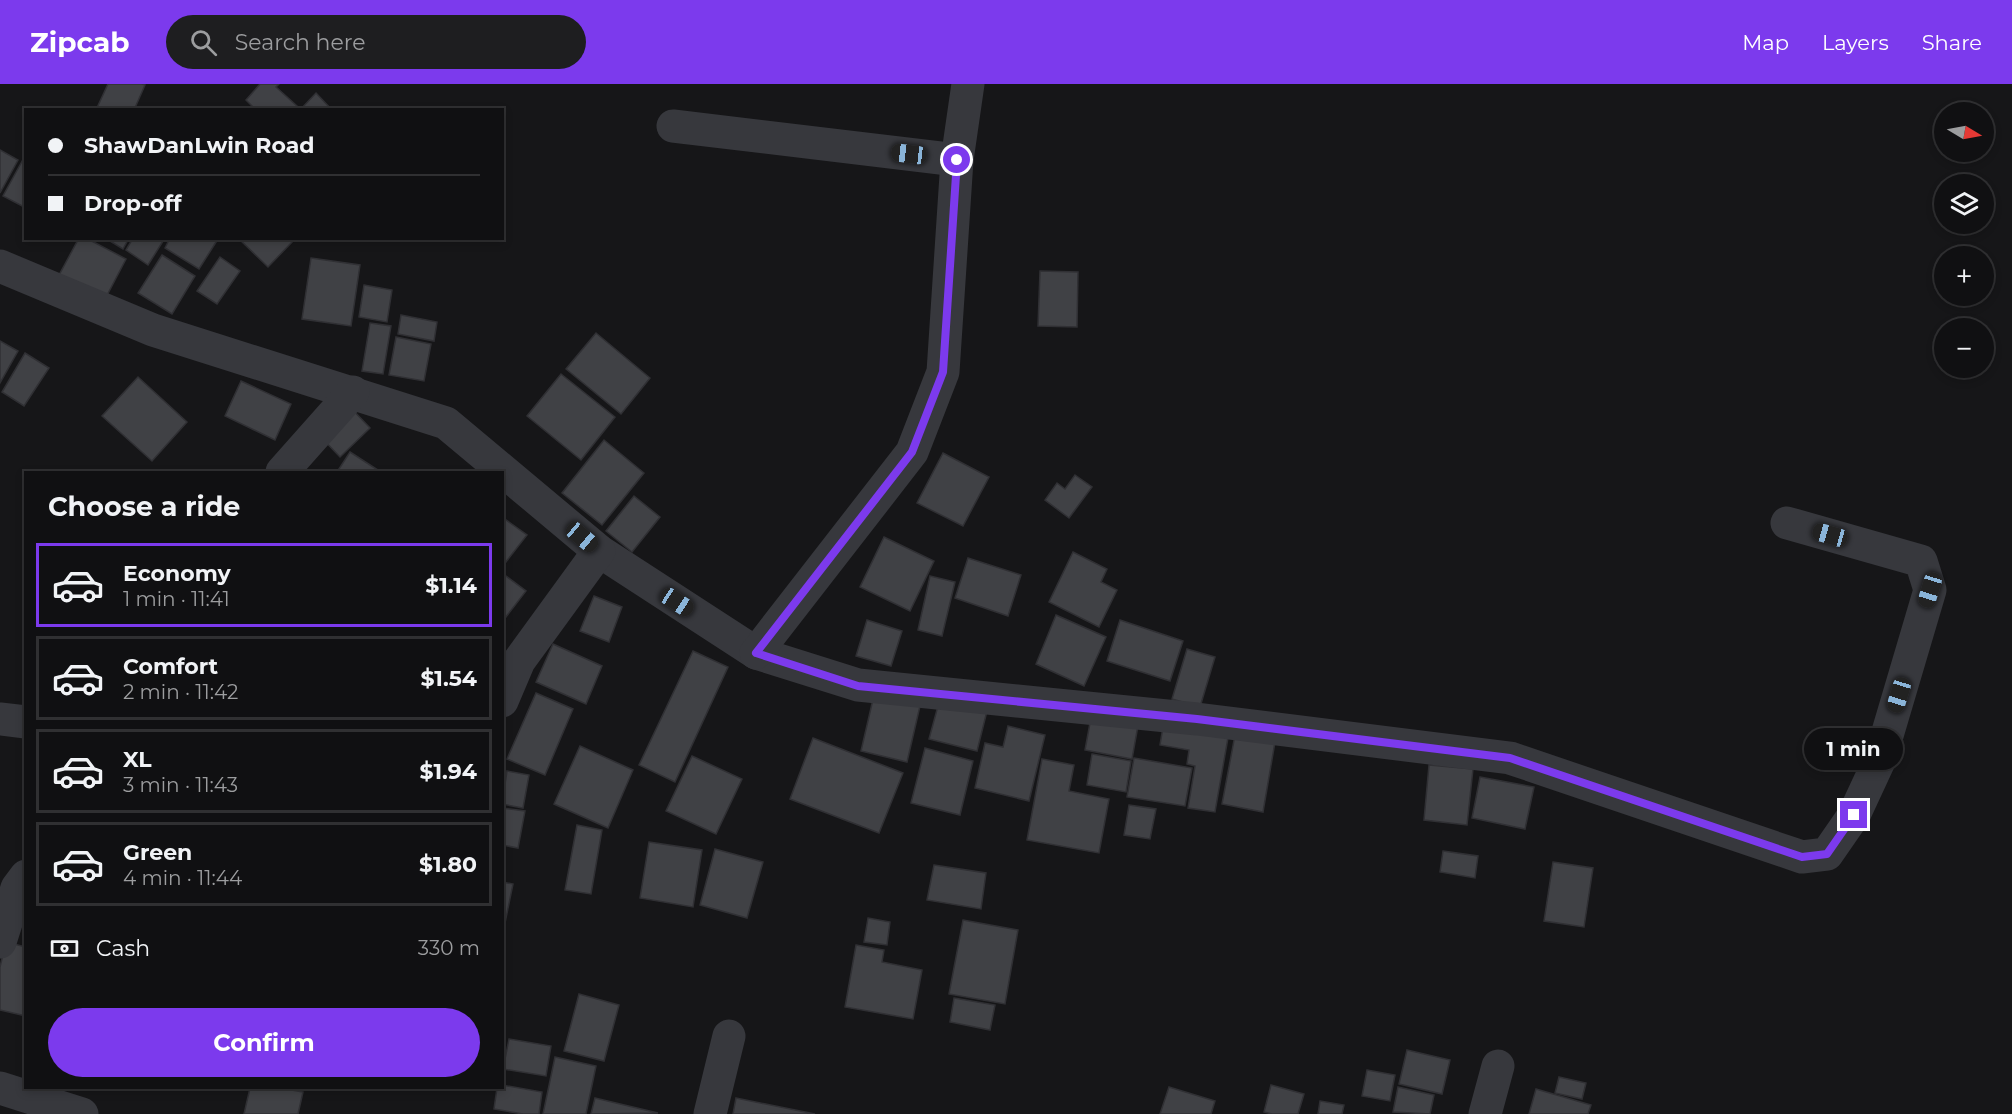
<!DOCTYPE html>
<html lang="en">
<head>
<meta charset="utf-8">
<style>
	body { margin:0; font-family:Montserrat,sans-serif; background:#1e1e20; color:#f1f3f6; height:100vh; display:flex; flex-direction:column; font-size:22px; white-space:nowrap }
	* { box-sizing:border-box; margin:0 }
	p { font-size:20px; color:#9c9d9f }
	.icon { flex:none; width:33px; height:33px; fill:none; stroke:currentColor; stroke-width:2; stroke-linecap:round; stroke-linejoin:round }
	.map { position:relative; flex:1; overflow:hidden }
	.details { position:absolute; left:24px; top:387px; width:480px; height:618px; display:flex; flex-direction:column; background:#101012; border-radius:0px; box-shadow:0 3px 9px #0003,0 0 0 2px #303032 }
	.details>* { flex:none }
	.banner { position:absolute; left:24px; top:24px; width:480px; height:132px; border-radius:0px; box-shadow:0 3px 9px #0003,0 0 0 2px #303032; display:grid; align-content:center; height:132px; padding:0 24px; background:#101012 }
	.needle { width:39px; rotate:100deg }
	.fabs { position:absolute; left:1934px; top:18px; display:grid; gap:12px }
	.fabs a { display:grid; place-items:center; width:60px; height:60px; border-radius:50%; background:#101012; box-shadow:0 3px 9px #0003,0 0 0 2px #303032; font-size:30px }
	.end { position:absolute; width:27px; height:27px; margin:-14px; border:8px solid #7c3aed; background:#fff; box-shadow:0 0 0 3px #fff }
	.from { border-radius:50% }
	.bubble { position:absolute; height:42px; border-radius:21px; background:#101012; box-shadow:0 3px 9px #0003,0 0 0 2px #303032; font-size:20px; font-weight:700; line-height:42px; text-align:center }
	.car { position:absolute; width:18px; height:36px; margin:-18px -9px; border-radius:8px; box-shadow:0 0 4px 2px #0007; background:linear-gradient(#222 24%,#8ab4d8 0 40%,#222 0 76%,#8ab4d8 0 86%,#222 0) }
	.banner b { display:flex; align-items:center; gap:21px; height:57px; font-size:22px }
	.banner b+b { border-top:2px solid #303032 }
	.banner i { width:15px; height:15px; background:#f1f3f6 }
	ul { padding:0; list-style:none }
	li { display:flex; align-items:center; gap:18px; height:84px; margin:0 12px 9px; padding:0 12px; border:3px solid #303032; border-radius:0px }
	li div { flex:1 }
	li b { display:block; font-size:22px }
	li em { font-style:normal; font-weight:700 }
	li.current { border-color:#7c3aed }
	li>.icon { width:54px; height:54px; stroke-width:1.5 }
	h2 { padding:0 24px; font-size:27px; line-height:72px }
	.pay { display:flex; align-items:center; gap:15px; height:66px; padding:0 24px; font-size:22px }
	.pay p { margin-inline-start:auto }
	.cta { display:flex; gap:12px; margin-top:auto; padding:12px 24px }
	.cta a { flex:1; height:69px; border-radius:36px; background:#7c3aed; color:#fff; font-size:24px; font-weight:700; line-height:69px; text-align:center }
	header { display:flex; align-items:center; gap:36px; box-sizing:border-box; height:84px; padding:0 30px; background:#7c3aed; color:#fff }
	header strong { font-size:28px }
	nav { display:flex; gap:33px; margin-inline-start:auto; font-size:21px }
	.search { width:420px; height:54px; background:#1e1e20; display:flex; align-items:center; gap:15px; box-sizing:border-box; padding:0 21px; border-radius:33px; color:#9c9d9f; font-size:22px }
	.map>svg:first-child { display:block }
	.building { fill:#404145; stroke:#303034; stroke-width:1.5 }
	.lines { fill:none; stroke-linecap:round; stroke-linejoin:round }
	.minor { stroke:#37383d; stroke-width:33 }
	.route { stroke:#7c3aed; stroke-width:8 }
</style>
</head>
<body>
<header>
<strong>Zipcab</strong>
<div class="search"><svg class="icon" aria-label="search" viewBox="0 0 24 24"><circle cx="10" cy="10" r="6"/><path d="M15 15l6 6"/></svg>Search here</div>
<nav><a>Map</a><a>Layers</a><a>Share</a></nav>
</header>
<div class="map">
<svg width="2012" height="1030" viewBox="0 0 2012 1030">
	<rect width="100%" height="100%" fill="#161618"/>
	<!-- building -->
	<g class="building">
		<polygon points="108,0 142,0 145,1 134,26 96,26"/>
		<polygon points="260,0 279,0 276,3 297,22 293,26 256,26 246,16"/>
		<polygon points="316,9 332,26 300,26"/>
		<polygon points="0,66 18,76 0,109"/>
		<polygon points="26,70 26,124 3,112"/>
		<polygon points="79,154 86,154 126,175 104,217 58,193"/>
		<polygon points="105,154 129,154 123,165"/>
		<polygon points="133,154 165,154 148,181 126,166"/>
		<polygon points="170,154 217,154 218,155 199,185 165,164"/>
		<polygon points="238,154 292,154 294,156 268,183"/>
		<polygon points="162,171 195,192 172,230 138,209"/>
		<polygon points="220,173 240,187 217,220 197,207"/>
		<polygon points="311,174 360,181 351,242 302,235"/>
		<polygon points="1040,187 1078,188 1077,243 1038,242"/>
		<polygon points="364,201 392,206 387,238 359,233"/>
		<polygon points="401,231 437,238 434,257 398,250"/>
		<polygon points="370,239 391,242 383,290 362,287"/>
		<polygon points="596,249 650,294 621,330 566,285"/>
		<polygon points="396,253 431,260 424,297 389,291"/>
		<polygon points="0,257 18,267 0,299"/>
		<polygon points="25,269 49,284 24,322 2,308"/>
		<polygon points="561,290 615,333 581,376 527,332"/>
		<polygon points="138,293 187,338 152,377 102,332"/>
		<polygon points="241,297 291,320 275,356 225,332"/>
		<polygon points="350,323 370,344 340,373 320,352"/>
		<polygon points="604,356 644,389 602,441 562,409"/>
		<polygon points="350,368 381,388 337,388"/>
		<polygon points="943,369 989,393 963,442 917,419"/>
		<polygon points="1075,391 1092,403 1069,434 1045,416 1057,399 1065,405"/>
		<polygon points="634,412 660,433 632,468 606,447"/>
		<polygon points="502,433 527,451 502,483"/>
		<polygon points="884,453 934,477 910,527 860,503"/>
		<polygon points="1073,468 1107,485 1101,498 1117,506 1099,543 1049,518"/>
		<polygon points="968,474 1021,491 1008,532 955,514"/>
		<polygon points="502,489 526,507 502,538"/>
		<polygon points="930,492 955,498 942,552 918,546"/>
		<polygon points="594,512 622,523 609,558 580,547"/>
		<polygon points="1056,531 1106,553 1084,602 1036,580"/>
		<polygon points="867,536 902,547 891,582 856,572"/>
		<polygon points="1120,536 1183,557 1170,597 1107,577"/>
		<polygon points="553,560 602,582 586,620 536,598"/>
		<polygon points="1187,565 1215,573 1200,623 1172,615"/>
		<polygon points="693,567 728,583 675,698 639,681"/>
		<polygon points="536,609 573,625 545,691 507,675"/>
		<polygon points="874,611 920,622 907,678 861,667"/>
		<polygon points="941,611 988,623 977,667 929,655"/>
		<polygon points="1092,628 1139,636 1132,675 1085,666"/>
		<polygon points="1164,637 1229,648 1215,728 1188,724 1195,682 1187,680 1189,666 1160,661"/>
		<polygon points="1008,642 1045,651 1029,717 975,704 985,659 1003,663"/>
		<polygon points="1235,651 1275,658 1263,728 1222,720"/>
		<polygon points="813,654 903,689 879,749 790,715"/>
		<polygon points="580,662 633,686 608,744 554,720"/>
		<polygon points="925,664 973,677 960,731 911,719"/>
		<polygon points="1092,670 1131,677 1126,708 1087,701"/>
		<polygon points="692,672 742,695 716,750 666,727"/>
		<polygon points="1134,674 1192,684 1185,722 1127,713"/>
		<polygon points="1042,675 1074,681 1069,707 1109,715 1099,769 1027,756"/>
		<polygon points="1429,681 1473,685 1467,741 1424,736"/>
		<polygon points="507,687 529,691 523,724 502,720"/>
		<polygon points="1480,693 1534,703 1525,745 1472,734"/>
		<polygon points="1129,721 1156,725 1150,755 1124,751"/>
		<polygon points="502,724 525,727 518,764 502,761"/>
		<polygon points="577,741 602,746 591,810 565,806"/>
		<polygon points="649,758 702,766 693,823 640,814"/>
		<polygon points="715,765 763,778 747,834 700,821"/>
		<polygon points="1443,767 1478,772 1475,794 1440,788"/>
		<polygon points="1553,778 1593,784 1584,843 1544,837"/>
		<polygon points="934,781 986,789 981,825 927,816"/>
		<polygon points="502,798 513,800 505,839 502,839"/>
		<polygon points="868,834 890,838 887,861 864,858"/>
		<polygon points="963,836 1018,846 1005,920 949,910"/>
		<polygon points="6,858 26,863 26,932 0,926 0,883"/>
		<polygon points="856,861 884,866 882,878 922,886 913,935 845,923"/>
		<polygon points="579,910 619,921 604,977 564,967"/>
		<polygon points="954,914 995,921 990,946 950,938"/>
		<polygon points="509,955 551,962 546,992 503,985"/>
		<polygon points="1407,966 1450,976 1442,1010 1399,1000"/>
		<polygon points="555,973 596,982 586,1030 543,1030"/>
		<polygon points="1367,986 1395,991 1390,1017 1362,1012"/>
		<polygon points="1559,993 1586,999 1582,1015 1555,1009"/>
		<polygon points="502,1001 542,1008 539,1030 523,1030 494,1025 497,1004 502,1004"/>
		<polygon points="1271,1001 1304,1010 1298,1030 1272,1030 1264,1028"/>
		<polygon points="1169,1003 1215,1017 1211,1030 1160,1030"/>
		<polygon points="1398,1003 1434,1011 1430,1030 1393,1028"/>
		<polygon points="250,1004 280,1004 303,1008 298,1030 244,1030"/>
		<polygon points="1536,1005 1591,1021 1588,1030 1529,1030"/>
		<polygon points="595,1014 658,1029 591,1030"/>
		<polygon points="736,1014 815,1030 733,1030"/>
		<polygon points="1320,1017 1344,1021 1342,1030 1318,1030"/>
	</g>
	<g class="lines">
		<!-- minor -->
		<g class="minor">
			<polyline points="673,42 957,76"/>
			<polyline points="0,182 153,246 446,339 599,467 756,569 858,601 1197,635 1510,674 1802,773 1827,770 1854,731 1880,675 1930,506 1921,477 1787,439"/>
			<polyline points="282,388 353,308"/>
			<polyline points="756,569 912,368 943,288 957,76 968,0"/>
			<polyline points="502,617 519,577 599,467"/>
			<polyline points="0,635 26,638"/>
			<polyline points="0,858 17,804 26,792"/>
			<polyline points="0,1004 82,1030"/>
			<polyline points="710,1030 729,952"/>
			<polyline points="1485,1030 1498,982"/>
		</g>
	</g>
	<g class="lines">
		<!-- route -->
		<polyline class="route" points="957,76 943,288 912,368 756,569 858,602 1197,635 1510,674 1802,773 1827,770 1854,731"/>
	</g>
</svg>
<div class="fabs">
<a><svg class="needle" viewBox="-14 -14 28 28"><path d="M0-13l5 13h-10z" fill="#e53935"/><path d="M0 13l5-13h-10z" fill="#9c9d9f"/></svg></a>
<a><svg class="icon" aria-label="layers" viewBox="0 0 24 24"><path d="M12 4l9 5-9 5-9-5zM3 14l9 5 9-5"/></svg></a>
<a>+</a>
<a>−</a>
</div>
<i class="end from" style="left:957px;top:76px"></i>
<i class="end" style="left:1854px;top:731px"></i>
<div class="bubble" style="left:1804px;top:644px;width:99px">1 min</div>
<i class="car" style="left:909px;top:70px;rotate:277deg"></i>
<i class="car" style="left:1830px;top:451px;rotate:286deg"></i>
<i class="car" style="left:582px;top:453px;rotate:130deg"></i>
<i class="car" style="left:1930px;top:506px;rotate:197deg"></i>
<i class="car" style="left:677px;top:518px;rotate:123deg"></i>
<i class="car" style="left:1899px;top:611px;rotate:197deg"></i>
<div class="banner">
<b><i class="from"></i>ShawDanLwin Road</b>
<b><i></i>Drop-off</b>
</div>
<section class="details">
<h2>Choose a ride</h2>
<ul>
<li class="current"><svg class="icon" aria-label="car" viewBox="0 0 24 24"><path d="M5 17H2v-5l4-1 3-4h7l3 4 3 1v5h-3M9 17h6M6 11h13"/><circle cx="7" cy="17" r="2"/><circle cx="17" cy="17" r="2"/></svg><div><b>Economy</b><p>1 min · 11:41</p></div><em>$1.14</em></li>
<li><svg class="icon" aria-label="car" viewBox="0 0 24 24"><path d="M5 17H2v-5l4-1 3-4h7l3 4 3 1v5h-3M9 17h6M6 11h13"/><circle cx="7" cy="17" r="2"/><circle cx="17" cy="17" r="2"/></svg><div><b>Comfort</b><p>2 min · 11:42</p></div><em>$1.54</em></li>
<li><svg class="icon" aria-label="car" viewBox="0 0 24 24"><path d="M5 17H2v-5l4-1 3-4h7l3 4 3 1v5h-3M9 17h6M6 11h13"/><circle cx="7" cy="17" r="2"/><circle cx="17" cy="17" r="2"/></svg><div><b>XL</b><p>3 min · 11:43</p></div><em>$1.94</em></li>
<li><svg class="icon" aria-label="car" viewBox="0 0 24 24"><path d="M5 17H2v-5l4-1 3-4h7l3 4 3 1v5h-3M9 17h6M6 11h13"/><circle cx="7" cy="17" r="2"/><circle cx="17" cy="17" r="2"/></svg><div><b>Green</b><p>4 min · 11:44</p></div><em>$1.80</em></li>
</ul>
<div class="pay"><svg class="icon" aria-label="cash" viewBox="0 0 24 24"><path d="M3 7h18v10H3z"/><circle cx="12" cy="12" r="2"/></svg>Cash<p>330 m</p></div>
<div class="cta"><a>Confirm</a></div>
</section>
</div>
</body>
</html>
